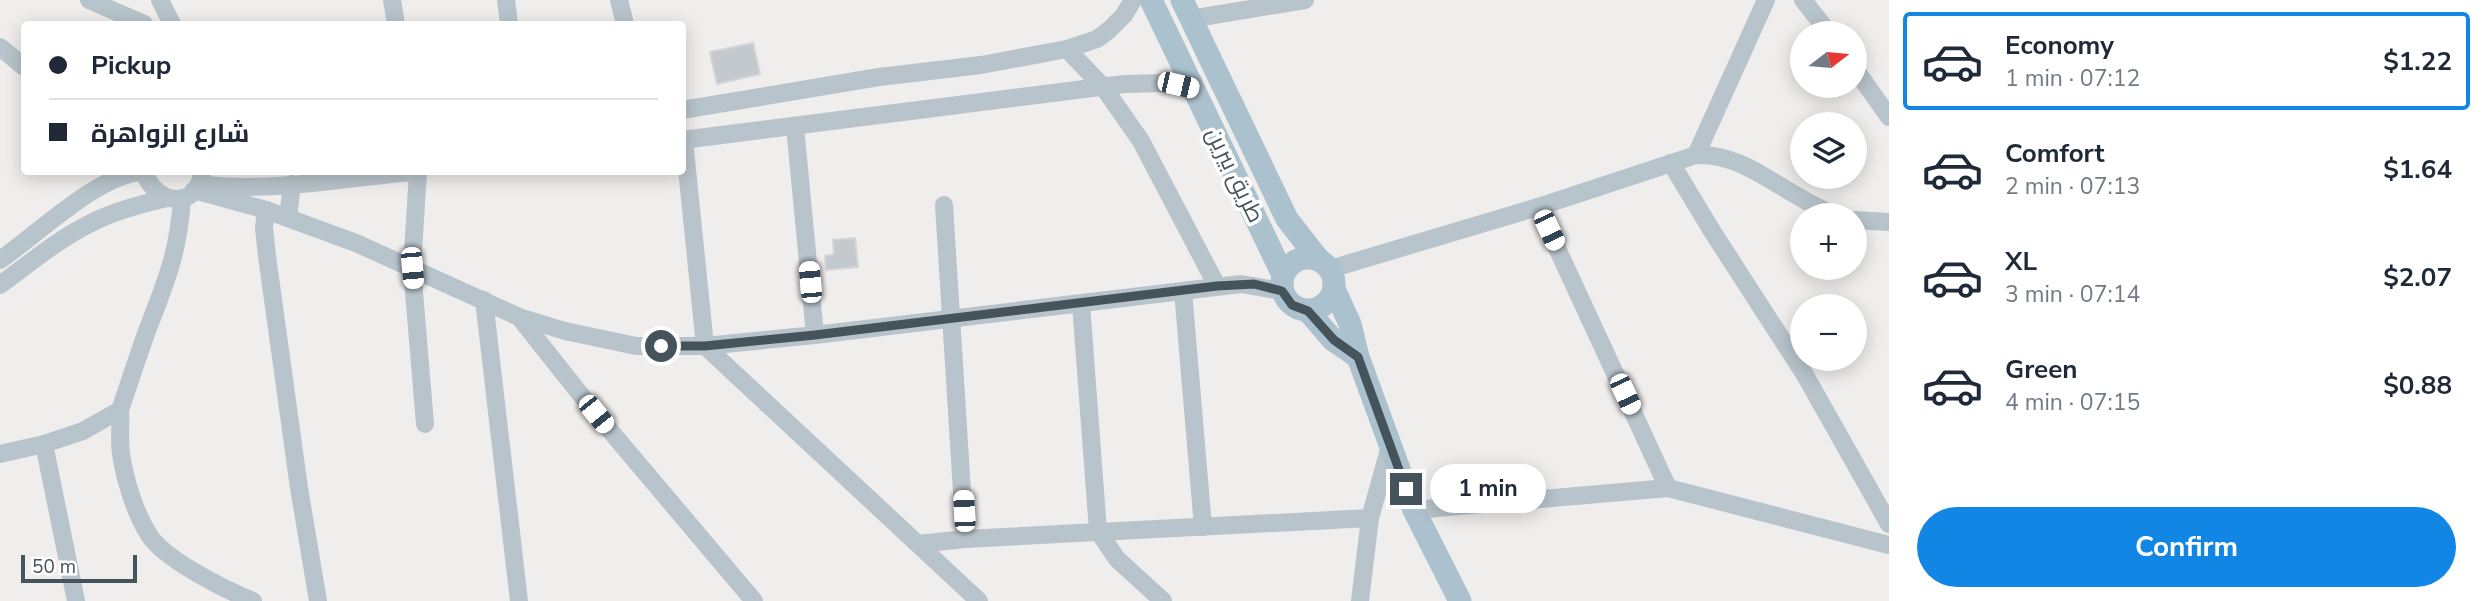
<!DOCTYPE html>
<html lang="en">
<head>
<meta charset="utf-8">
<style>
	body { margin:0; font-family:"Nunito Sans",Cairo,sans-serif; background:#f2f2f3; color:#1f2937; height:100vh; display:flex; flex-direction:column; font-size:26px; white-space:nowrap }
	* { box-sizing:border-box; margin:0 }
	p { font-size:23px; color:#747a83 }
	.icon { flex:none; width:38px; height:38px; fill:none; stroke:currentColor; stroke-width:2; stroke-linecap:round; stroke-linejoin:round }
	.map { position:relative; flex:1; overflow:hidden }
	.sheet { display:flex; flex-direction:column; background:#fff; width:595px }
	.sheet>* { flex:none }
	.top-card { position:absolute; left:21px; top:21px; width:665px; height:154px; border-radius:7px; box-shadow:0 4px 18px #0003; display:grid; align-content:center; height:154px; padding:0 28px; background:#fff }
	.needle { width:46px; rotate:74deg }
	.buttons { position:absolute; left:1790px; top:21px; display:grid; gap:14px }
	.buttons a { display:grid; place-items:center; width:77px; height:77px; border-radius:50%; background:#fff; box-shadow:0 4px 18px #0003; font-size:35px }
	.scale { position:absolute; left:21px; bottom:18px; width:116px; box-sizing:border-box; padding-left:7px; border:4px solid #45535b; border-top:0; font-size:19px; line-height:24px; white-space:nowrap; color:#45535b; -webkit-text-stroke:5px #fff; paint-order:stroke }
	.end { position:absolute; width:32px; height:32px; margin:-16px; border:9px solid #45535b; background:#fff; box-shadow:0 0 0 4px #fff }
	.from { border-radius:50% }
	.bubble { position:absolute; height:49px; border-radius:24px; background:#fff; box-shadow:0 4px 18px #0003; font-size:23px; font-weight:700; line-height:49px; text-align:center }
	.car { position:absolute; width:21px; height:42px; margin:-21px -10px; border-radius:9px; box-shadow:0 0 5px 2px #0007; background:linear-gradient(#fff 24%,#345 0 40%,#fff 0 76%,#345 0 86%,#fff 0) }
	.top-card b { display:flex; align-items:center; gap:24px; height:66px; font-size:26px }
	.top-card b+b { border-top:2px solid #e0e1e3 }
	.top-card i { width:18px; height:18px; background:#1f2937 }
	ul { padding:12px 0 0; list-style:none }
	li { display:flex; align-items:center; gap:21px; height:98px; margin:0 14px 10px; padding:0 14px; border:4px solid transparent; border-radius:7px }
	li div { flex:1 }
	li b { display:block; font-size:26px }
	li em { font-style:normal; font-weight:700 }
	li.current { border-color:#1286e5 }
	li>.icon { width:63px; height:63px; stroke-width:1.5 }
	.button { display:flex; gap:14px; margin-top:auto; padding:14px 28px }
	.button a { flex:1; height:80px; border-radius:42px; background:#1286e5; color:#fff; font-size:28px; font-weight:700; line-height:80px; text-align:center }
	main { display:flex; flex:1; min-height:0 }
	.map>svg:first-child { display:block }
	.building { fill:#c4c9cd; stroke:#d1d4d9; stroke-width:2 }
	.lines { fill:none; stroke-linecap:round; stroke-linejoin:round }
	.minor { stroke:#b8c4cb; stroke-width:18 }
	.major { stroke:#abc1ce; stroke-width:23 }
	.route { stroke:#45535b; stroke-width:9 }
	.labels { text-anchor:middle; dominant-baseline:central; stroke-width:7; stroke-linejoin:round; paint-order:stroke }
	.street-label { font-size:23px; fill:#45535b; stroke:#fff }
</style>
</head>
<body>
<main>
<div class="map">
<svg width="1889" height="601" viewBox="0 0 1889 601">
	<rect width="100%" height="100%" fill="#f0eded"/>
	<!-- building -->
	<g class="building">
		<polygon points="753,43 760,74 717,84 710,52"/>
		<polygon points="855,238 858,267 826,270 825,256 834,254 833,240"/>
	</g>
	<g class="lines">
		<!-- minor -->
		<g class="minor">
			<polyline points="89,0 144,24"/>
			<polyline points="160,0 172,24"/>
			<polyline points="392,0 396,24"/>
			<polyline points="506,0 509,24"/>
			<polyline points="619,0 625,24"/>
			<polyline points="1803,0 1829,33"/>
			<polyline points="1190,19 1305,0"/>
			<polyline points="0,47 24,67"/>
			<polyline points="1067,49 1104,88 1141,141 1217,286"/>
			<polyline points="1855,69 1889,117"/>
			<polyline points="682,110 879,77 981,65 1067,49 1097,39 1109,30 1124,15 1133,0"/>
			<polyline points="795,127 815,335"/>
			<polyline points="682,140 1124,84 1167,83 1193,89"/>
			<polyline points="684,140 705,346 979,601"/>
			<polyline points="1696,155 1766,0"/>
			<polyline points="1671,163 1712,231 1805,375 1889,524"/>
			<path d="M144,172C157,207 198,209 202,172"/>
			<polyline points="418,172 412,268 425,424"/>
			<path d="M206,185C274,192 344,178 412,172"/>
			<polyline points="194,190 266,210 356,243 519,317 565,331 636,346 705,346 815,335 1241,284 1282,291"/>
			<polyline points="944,205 965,539"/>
			<polyline points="1538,207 1668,488"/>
			<polyline points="266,210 264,228 267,256 299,488 318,601"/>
			<polyline points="288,218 292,184"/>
			<polyline points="1855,220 1889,222"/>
			<path d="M0,260C39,233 95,177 140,172"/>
			<path d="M1330,269L1538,207L1696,155C1736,153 1768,180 1801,198C1812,205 1824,210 1835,215"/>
			<path d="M0,285C30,263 61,237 95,221C118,210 142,204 167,198"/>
			<polyline points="1183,291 1203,527"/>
			<polyline points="484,300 519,601"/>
			<polyline points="1081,304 1098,531 1117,559 1163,601"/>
			<polyline points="519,317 596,414 754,601"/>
			<path d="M120,410C121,424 119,440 121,454C125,480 135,513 149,535C165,560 226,590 253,601"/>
			<polyline points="44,444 76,601"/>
			<path d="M0,454L44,444L83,431L120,410C130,381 139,352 150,323C168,277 179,248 182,198"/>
			<polyline points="1414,510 1668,488 1889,545"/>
			<polyline points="918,544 965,539 1370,518"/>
			<polyline points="1360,601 1370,518 1390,446"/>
		</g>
		<!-- major -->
		<g class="major">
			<polyline points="1151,0 1283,275"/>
			<polyline points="1182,0 1287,219 1319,260"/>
			<circle cx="1308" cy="284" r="26"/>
			<polyline points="1334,289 1350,324 1358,357 1414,510 1460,601"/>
			<polyline points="1308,311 1333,340 1358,357"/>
		</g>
	</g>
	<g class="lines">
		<!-- route -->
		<polyline class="route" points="661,346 705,346 815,335 1217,286 1254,284 1282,291 1292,305 1308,311 1334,340 1358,357 1406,489"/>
	</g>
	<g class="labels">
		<!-- street labels -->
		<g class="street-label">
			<text transform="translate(1235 175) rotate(64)">طريق بيرين</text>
		</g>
	</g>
</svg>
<div class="buttons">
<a><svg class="needle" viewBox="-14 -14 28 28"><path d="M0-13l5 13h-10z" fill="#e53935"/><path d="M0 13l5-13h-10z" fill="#747a83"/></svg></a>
<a><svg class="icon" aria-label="layers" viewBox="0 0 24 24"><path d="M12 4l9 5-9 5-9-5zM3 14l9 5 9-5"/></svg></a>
<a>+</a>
<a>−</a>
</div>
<div class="scale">50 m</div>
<i class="end from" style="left:661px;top:346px"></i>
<i class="end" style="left:1406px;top:489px"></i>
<div class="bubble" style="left:1430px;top:464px;width:116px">1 min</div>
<i class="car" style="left:1178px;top:85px;rotate:103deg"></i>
<i class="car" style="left:1549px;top:230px;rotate:155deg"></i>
<i class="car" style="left:412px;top:268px;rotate:175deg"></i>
<i class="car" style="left:810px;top:282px;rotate:355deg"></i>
<i class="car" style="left:1625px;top:394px;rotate:155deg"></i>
<i class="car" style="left:596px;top:414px;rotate:141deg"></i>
<i class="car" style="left:964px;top:511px;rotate:357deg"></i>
<div class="top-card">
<b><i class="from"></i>Pickup</b>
<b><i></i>شارع الزواهرة</b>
</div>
</div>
<section class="sheet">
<ul>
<li class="current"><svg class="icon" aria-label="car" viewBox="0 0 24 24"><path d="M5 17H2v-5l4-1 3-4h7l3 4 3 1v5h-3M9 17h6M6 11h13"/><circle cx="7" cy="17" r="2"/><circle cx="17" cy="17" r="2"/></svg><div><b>Economy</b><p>1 min · 07:12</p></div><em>$1.22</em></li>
<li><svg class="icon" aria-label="car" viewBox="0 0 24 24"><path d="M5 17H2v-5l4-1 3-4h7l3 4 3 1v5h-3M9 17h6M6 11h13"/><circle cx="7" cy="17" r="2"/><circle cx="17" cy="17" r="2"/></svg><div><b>Comfort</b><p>2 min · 07:13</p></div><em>$1.64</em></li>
<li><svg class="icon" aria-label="car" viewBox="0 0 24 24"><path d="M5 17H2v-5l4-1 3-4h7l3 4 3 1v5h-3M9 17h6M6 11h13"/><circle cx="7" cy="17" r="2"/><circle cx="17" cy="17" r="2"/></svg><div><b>XL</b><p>3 min · 07:14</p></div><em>$2.07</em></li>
<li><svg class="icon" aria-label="car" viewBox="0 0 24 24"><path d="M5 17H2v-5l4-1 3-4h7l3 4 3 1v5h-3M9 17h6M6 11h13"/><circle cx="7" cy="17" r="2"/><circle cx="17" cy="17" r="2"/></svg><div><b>Green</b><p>4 min · 07:15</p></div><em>$0.88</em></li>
</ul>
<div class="button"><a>Confirm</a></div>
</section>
</main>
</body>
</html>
